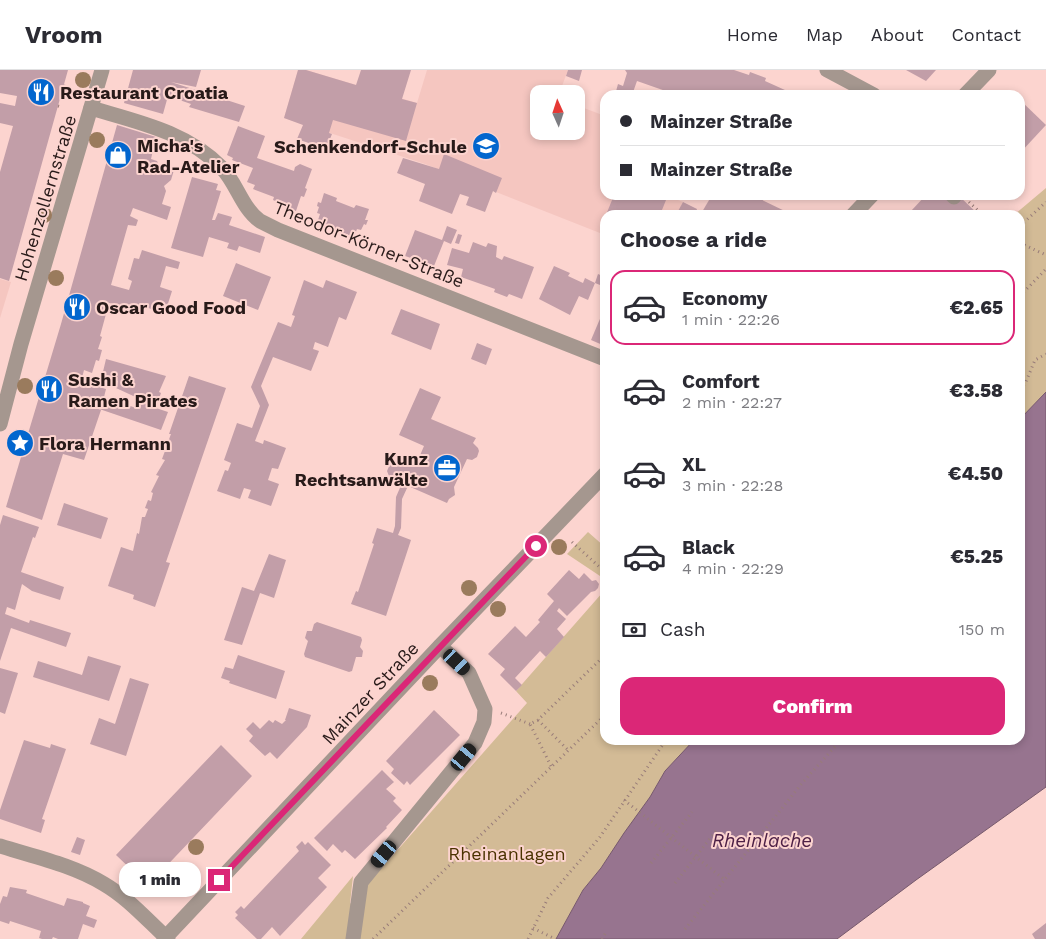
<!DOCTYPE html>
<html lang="en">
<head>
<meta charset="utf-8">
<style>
	body { margin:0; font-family:"Work Sans",sans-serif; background:#f2f2f3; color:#2b2b33; height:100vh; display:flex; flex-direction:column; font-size:19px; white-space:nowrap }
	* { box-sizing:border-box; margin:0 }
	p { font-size:16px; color:#7c7c81 }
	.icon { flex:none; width:28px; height:28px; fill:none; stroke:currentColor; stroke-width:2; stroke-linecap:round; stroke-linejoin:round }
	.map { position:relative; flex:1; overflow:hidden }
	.drawer { position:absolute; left:600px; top:140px; width:425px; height:535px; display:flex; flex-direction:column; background:#fff; border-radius:15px; box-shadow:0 2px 8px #0003 }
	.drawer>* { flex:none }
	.banner { position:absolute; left:600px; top:20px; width:425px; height:110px; border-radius:15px; box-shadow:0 2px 8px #0003; display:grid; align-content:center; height:110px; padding:0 20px; background:#fff }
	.needle { width:32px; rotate:357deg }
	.fabs { position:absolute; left:530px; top:15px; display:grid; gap:10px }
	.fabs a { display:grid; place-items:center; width:55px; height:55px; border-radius:10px; background:#fff; box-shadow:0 2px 8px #0003; font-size:25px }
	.end { position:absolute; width:22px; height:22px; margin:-11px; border:6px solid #db2777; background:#fff; box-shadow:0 0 0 2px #fff }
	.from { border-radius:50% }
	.bubble { position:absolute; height:35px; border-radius:15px; background:#fff; box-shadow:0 2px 8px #0003; font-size:16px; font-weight:800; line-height:35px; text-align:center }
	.car { position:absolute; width:15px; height:30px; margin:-15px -8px; border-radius:6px; box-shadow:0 0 4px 1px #0007; background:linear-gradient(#222 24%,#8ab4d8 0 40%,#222 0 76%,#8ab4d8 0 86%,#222 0) }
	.banner b { display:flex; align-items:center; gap:18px; height:48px; font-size:19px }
	.banner b+b { border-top:1px solid #e1e1e2 }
	.banner i { width:12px; height:12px; background:#2b2b33 }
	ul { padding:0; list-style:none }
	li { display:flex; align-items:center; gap:15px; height:75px; margin:0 10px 8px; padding:0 10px; border:2px solid transparent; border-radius:15px }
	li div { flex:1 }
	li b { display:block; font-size:19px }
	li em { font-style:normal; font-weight:800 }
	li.current { border-color:#db2777 }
	li>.icon { width:45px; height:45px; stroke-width:1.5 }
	h2 { padding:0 20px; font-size:22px; line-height:60px }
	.pay { display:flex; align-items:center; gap:12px; height:55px; padding:0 20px; font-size:19px }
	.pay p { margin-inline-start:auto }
	.button { display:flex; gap:10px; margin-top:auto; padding:10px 20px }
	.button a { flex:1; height:58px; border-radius:15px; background:#db2777; color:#fff; font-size:20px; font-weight:800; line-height:58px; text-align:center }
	header { display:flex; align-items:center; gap:30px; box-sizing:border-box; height:70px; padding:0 25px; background:#fff; border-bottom:1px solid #e1e1e2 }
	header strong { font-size:24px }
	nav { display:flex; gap:28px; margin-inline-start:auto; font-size:18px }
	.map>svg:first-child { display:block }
	.built { fill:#f5c6c0 }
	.green { fill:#d3bb96 }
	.water { fill:#97748f; stroke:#76596c }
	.building { fill:#c29ea8 }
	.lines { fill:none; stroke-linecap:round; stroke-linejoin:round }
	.path { stroke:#987c79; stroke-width:3; stroke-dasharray:1 4; stroke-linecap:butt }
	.minor { stroke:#a5978f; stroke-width:15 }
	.tree { fill:#9a7b5d }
	.route { stroke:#db2777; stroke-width:6 }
	.labels { text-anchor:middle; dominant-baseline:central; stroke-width:4; stroke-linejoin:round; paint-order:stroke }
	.poi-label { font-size:18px; font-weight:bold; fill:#281a19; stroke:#fcd4cf; text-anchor:start }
	.street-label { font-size:18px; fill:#281a19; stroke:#fcd4cf }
	.park-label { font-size:18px; fill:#4a3200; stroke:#fcd4cf }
	.water-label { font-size:19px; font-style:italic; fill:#4e2046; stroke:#fcd4cf }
</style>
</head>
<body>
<header>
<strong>Vroom</strong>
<nav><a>Home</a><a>Map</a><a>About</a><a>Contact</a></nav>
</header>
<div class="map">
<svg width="1046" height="869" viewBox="0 0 1046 869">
	<rect width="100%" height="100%" fill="#fcd4cf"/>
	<!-- built -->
	<g class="built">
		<polygon points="298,0 306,0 417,33 427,0 568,0 559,24 539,24 539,61 576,61 576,35 605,46 605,125 680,125 678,130 683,132 677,145 605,145 605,165 425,94 284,48"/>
		<polygon points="0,209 11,212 0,248"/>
	</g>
	<!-- green -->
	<g class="green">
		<polygon points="1046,118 1046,322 1020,349 1020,145 1014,145"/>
		<polygon points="588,462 605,477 605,670 694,670 665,701 650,727 601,798 583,820 556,869 301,869 353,806 350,834 527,633 516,621 603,522 600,506 567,484"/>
	</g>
	<!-- water -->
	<polygon class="water" points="1046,322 1046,717 916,810 837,869 556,869 583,820 601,798 624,763 650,727 665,701 694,670 1020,670 1020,349"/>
	<!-- building -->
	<g class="building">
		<polygon points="0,0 68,0 9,211 0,208 0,102 13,56 0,53 0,33 15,36 17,26 0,23"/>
		<polygon points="133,0 201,0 196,17 171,12 245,36 239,52 189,37 191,34 168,26 163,44 124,33"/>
		<polygon points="298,0 306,0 356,15 361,0 411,0 402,29 417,33 406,71 333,50 329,63 332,64 326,79 297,69 303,55 284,48"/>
		<polygon points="568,0 582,0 579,11 566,6"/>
		<polygon points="625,0 734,0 749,5 750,2 766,8 765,11 796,25 693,25 678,20 677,25 637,11 632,25 615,25 618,14 623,16 627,3"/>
		<polygon points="906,0 936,0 926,11"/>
		<polygon points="1020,30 1046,55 1020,83"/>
		<polygon points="117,55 156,67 151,89 157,91 160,97 163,95 174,100 171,110 164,116 166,121 162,134 171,137 167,150 133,138 130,146 138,150 136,156 128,155 111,215 129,220 132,211 128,209 134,188 139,189 142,180 180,192 178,199 166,196 160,217 172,221 165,243 145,237 144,242 109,233 100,266 102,267 98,279 102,280 99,291 96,290 92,303 84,300 82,308 89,311 89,314 106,319 104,327 139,339 142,330 116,318 118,311 102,306 106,289 166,306 159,322 161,323 156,338 168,342 161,360 70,329 101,340 84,390 63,384 42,450 6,437 61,254"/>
		<polygon points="238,56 265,66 257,88 294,101 295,97 300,94 312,99 305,118 307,119 304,127 301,126 296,141 284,137 285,135 273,130 274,127 253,119 255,115 247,112 253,98 232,90 233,88 227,85"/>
		<polygon points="444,84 502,108 496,123 493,121 485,142 466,135 469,127 460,124 452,144 419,131 425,114 397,103 403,88 439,99"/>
		<polygon points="192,107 218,114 216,120 221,121 212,150 215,150 218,143 232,147 229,155 265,167 260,183 239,176 237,181 227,178 229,173 209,167 203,187 171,178"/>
		<polygon points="324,123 337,128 336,131 354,138 356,135 369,139 365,150 368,150 366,155 364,154 361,160 357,159 354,167 317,153 320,144 317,143 319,137 317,136 318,132 321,133"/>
		<polygon points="614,125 668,125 660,145 606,145"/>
		<polygon points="712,125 752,125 793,145 709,145 702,142"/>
		<polygon points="926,125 958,125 979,145 915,145 911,141"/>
		<polygon points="683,132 697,139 695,145 677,143"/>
		<polygon points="447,156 457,160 451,174 444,171 434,196 422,191 421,194 410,190 411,188 405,186 415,160 442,170"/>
		<polygon points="458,164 462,165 459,174 455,173"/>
		<polygon points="473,172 486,177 488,173 497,176 496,187 502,190 504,186 534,197 522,229 509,224 507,227 494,222 495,219 461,207 463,199 447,195 452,178 469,183"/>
		<polygon points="236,193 271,207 258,240 223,226"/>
		<polygon points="554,196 570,203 568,206 583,213 585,208 595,213 588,230 579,226 570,245 539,229"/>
		<polygon points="598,204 605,207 605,217 595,213"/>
		<polygon points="304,210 323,218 326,210 357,222 346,250 339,247 328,277 315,272 313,279 319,281 311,301 273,287 261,316 269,335 255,371 263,374 264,370 286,378 278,399 272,398 268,410 279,414 271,436 248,428 251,420 244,418 240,429 217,421 225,400 228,401 231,393 224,390 237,353 252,358 260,336 251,317 278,252 291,257 295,246 292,245"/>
		<polygon points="605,237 605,276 591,270"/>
		<polygon points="401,239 440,254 431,280 391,264"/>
		<polygon points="477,273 492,279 486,295 471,289"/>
		<polygon points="189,306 226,318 166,492 170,493 155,537 133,529 134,525 108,516 121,477 133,481 137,463 139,464 142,447 145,447 148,439 145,438 148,430 151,431 153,423 151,422 159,406 156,405 165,390 162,389 165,381 168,382 170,373 168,372 171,364 169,364"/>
		<polygon points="420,318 441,327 431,349 476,368 473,373 478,378 479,381 477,387 472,390 467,389 454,417 455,425 449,429 447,433 408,416 402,429 401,458 398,465 411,470 386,546 351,534 356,521 358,522 374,474 372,473 377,458 393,463 395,456 396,427 402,413 400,412 401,411 389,406 387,401 391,392 396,390 415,397 424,376 399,365"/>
		<polygon points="64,433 108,448 101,469 57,455"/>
		<polygon points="3,445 39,457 35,468 33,467 21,502 64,517 60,530 32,521 22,514 15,540 7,537 5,544 29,553 30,550 71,563 66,577 11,558 0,591 0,455"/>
		<polygon points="269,484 286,490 274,528 260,523 242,575 224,570 242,517 254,521"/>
		<polygon points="569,500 579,509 584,503 592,511 596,510 599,514 598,518 595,521 591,522 567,546 559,538 557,541 566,549 557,559 564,567 546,587 540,581 515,608 522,615 516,621 500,605 505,599 488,584 515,556 526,567 540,552 538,550 554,531 547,524"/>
		<polygon points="317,552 361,567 362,570 360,577 363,581 362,587 356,587 352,601 349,602 305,587 304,584 308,571 305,568 307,561 312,561 314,554"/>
		<polygon points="238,585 285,601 276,629 229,613 230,611 221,608 225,597 233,599"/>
		<polygon points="88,586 121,596 109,631 33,607 38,591 82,605"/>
		<polygon points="0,598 18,603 5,644 0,642"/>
		<polygon points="130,608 149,614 126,686 90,674 99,648 115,654"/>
		<polygon points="289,638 311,645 307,657 277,689 270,682 265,686 249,671 253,666 246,659 253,652 260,659 269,650 273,653 275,650 282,654 286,650 285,650"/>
		<polygon points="434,640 460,665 410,715 407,711 404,715 391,703 394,699 386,691"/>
		<polygon points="24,670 50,678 51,674 66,679 42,749 45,750 41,763 0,749 0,740"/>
		<polygon points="221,675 252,706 156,807 147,797 138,806 116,785"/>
		<polygon points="382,700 394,712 386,719 396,728 393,731 402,740 386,757 387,758 355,789 345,780 342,783 333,774 327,781 314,768"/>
		<polygon points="77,767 85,770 80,785 71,782"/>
		<polygon points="302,771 305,775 308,772 331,795 318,808 327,817 280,866 272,857 261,869 257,869 235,848 238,845 235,842 241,836 244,839 299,781 296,777"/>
		<polygon points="10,817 27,820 26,823 64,836 67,828 83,832 83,833 90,836 86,846 97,850 94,858 83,854 78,869 58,869 53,867 52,869 42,869 39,868 41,861 10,851 9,854 0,851 0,834 3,826 7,827"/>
		<polygon points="1046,853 1046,869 1035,869 1032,864"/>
	</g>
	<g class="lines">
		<!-- path -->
		<g class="path">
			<polyline points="64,16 67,17"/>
			<polyline points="58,36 61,37"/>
			<polyline points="969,132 983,145"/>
			<polyline points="1020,156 1046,132"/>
			<polyline points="1020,173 1046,185"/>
			<polyline points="1020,226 1046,199"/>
			<polyline points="1020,319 1025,314 1035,290 1046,284"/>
			<polyline points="572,472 605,502"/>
			<polyline points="501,643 530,654"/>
			<polyline points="538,650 568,680"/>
			<polyline points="551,696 530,654 538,650 605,585"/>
			<polyline points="624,730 725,810"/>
			<polyline points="651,793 692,742"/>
			<polyline points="675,813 716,761"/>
			<polyline points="533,858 555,869"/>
			<polyline points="685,859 803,712 841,670"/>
			<polyline points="373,869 605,645"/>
			<polyline points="528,869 548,828 600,767 666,670"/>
			<polyline points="602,869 606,862"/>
		</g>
		<!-- minor -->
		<g class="minor">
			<polyline points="827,0 874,25"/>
			<polyline points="965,25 989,0"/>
			<path d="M91,38C138,52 187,62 222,98C237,114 242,138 260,151C266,154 272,157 278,160L605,289"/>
			<polyline points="952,125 954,127"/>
			<polyline points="853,145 872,125"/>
			<polyline points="0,354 21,274 102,0"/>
			<path d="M0,776C35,787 73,795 104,814C128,828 147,850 168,869"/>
			<polyline points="164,869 440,576 605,404"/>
			<polyline points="353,869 361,812 475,673 484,652 485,639 469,603 440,576"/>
		</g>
	</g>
	<!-- trees -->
	<g class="tree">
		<circle cx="83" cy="10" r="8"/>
		<circle cx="97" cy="70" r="8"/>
		<circle cx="44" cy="145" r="8"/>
		<circle cx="56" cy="208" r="8"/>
		<circle cx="25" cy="316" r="8"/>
		<circle cx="559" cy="477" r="8"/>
		<circle cx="469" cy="518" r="8"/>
		<circle cx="498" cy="539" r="8"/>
		<circle cx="430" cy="613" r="8"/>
		<circle cx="196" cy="777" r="8"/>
		<circle cx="154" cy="816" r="8"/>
	</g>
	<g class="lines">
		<!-- route -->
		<polyline class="route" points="219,810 536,476"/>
	</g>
	<!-- icons -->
	<defs>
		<g id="restaurant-disc" transform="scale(1.4375)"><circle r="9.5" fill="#0266ce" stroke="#fcd4cf"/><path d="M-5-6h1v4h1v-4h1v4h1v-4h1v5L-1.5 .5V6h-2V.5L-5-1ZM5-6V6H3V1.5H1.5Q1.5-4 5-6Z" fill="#fff"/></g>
		<g id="school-disc" transform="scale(1.4375)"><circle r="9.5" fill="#0266ce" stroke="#fcd4cf"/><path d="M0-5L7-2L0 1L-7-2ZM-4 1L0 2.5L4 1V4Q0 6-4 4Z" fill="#fff"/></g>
		<g id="shop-disc" transform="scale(1.4375)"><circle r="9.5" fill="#0266ce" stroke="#fcd4cf"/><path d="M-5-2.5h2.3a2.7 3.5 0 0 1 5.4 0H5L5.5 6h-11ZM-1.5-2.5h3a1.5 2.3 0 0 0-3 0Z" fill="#fff"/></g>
		<g id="sight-disc" transform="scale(1.4375)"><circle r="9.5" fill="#0266ce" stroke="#fcd4cf"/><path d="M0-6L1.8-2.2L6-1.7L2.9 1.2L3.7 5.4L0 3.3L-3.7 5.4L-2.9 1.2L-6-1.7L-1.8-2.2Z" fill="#fff"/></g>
		<g id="office-disc" transform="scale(1.4375)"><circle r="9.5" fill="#0266ce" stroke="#fcd4cf"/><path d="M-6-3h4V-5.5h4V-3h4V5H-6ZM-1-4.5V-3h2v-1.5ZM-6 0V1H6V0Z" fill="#fff"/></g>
	</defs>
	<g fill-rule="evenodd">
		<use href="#restaurant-disc" x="41" y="22"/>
		<use href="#school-disc" x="486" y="76"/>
		<use href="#shop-disc" x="118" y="85"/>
		<use href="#restaurant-disc" x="77" y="237"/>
		<use href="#restaurant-disc" x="49" y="319"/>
		<use href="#sight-disc" x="20" y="373"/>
		<use href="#office-disc" x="447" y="398"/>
	</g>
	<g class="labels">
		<!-- poi labels -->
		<g class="poi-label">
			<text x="60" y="22">Restaurant Croatia</text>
			<text x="137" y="75">Micha's<tspan x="137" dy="21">Rad-Atelier</tspan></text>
			<text x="467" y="76" text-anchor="end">Schenkendorf-Schule</text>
			<text x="96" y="237">Oscar Good Food</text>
			<text x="68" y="309">Sushi &amp;<tspan x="68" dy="21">Ramen Pirates</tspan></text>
			<text x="39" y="373">Flora Hermann</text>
			<text x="428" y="388" text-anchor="end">Kunz<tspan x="428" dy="21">Rechtsanwälte</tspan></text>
		</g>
		<!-- street labels -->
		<g class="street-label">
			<text transform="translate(45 128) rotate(-73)">Hohenzollernstraße</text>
			<text transform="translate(369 174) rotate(22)">Theodor-Körner-Straße</text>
			<text transform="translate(370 623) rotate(-47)">Mainzer Straße</text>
		</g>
		<!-- park labels -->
		<g class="park-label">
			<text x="507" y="783">Rheinanlagen</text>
		</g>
		<!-- water labels -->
		<g class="water-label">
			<text x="762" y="770">Rheinlache</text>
		</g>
	</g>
</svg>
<div class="fabs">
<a><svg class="needle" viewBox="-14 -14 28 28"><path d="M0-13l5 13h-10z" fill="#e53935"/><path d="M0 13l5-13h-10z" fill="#7c7c81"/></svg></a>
</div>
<i class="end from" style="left:536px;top:476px"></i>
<i class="end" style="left:219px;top:810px"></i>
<div class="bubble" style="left:119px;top:792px;width:82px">1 min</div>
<i class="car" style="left:457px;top:592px;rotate:133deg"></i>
<i class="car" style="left:464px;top:687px;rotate:40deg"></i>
<i class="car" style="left:384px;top:784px;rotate:220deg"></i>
<div class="banner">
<b><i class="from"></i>Mainzer Straße</b>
<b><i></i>Mainzer Straße</b>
</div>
<section class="drawer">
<h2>Choose a ride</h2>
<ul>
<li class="current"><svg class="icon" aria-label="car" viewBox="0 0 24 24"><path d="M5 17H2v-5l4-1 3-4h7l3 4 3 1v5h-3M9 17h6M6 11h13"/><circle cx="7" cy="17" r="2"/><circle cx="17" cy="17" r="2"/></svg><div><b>Economy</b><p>1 min · 22:26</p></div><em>€2.65</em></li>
<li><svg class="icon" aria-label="car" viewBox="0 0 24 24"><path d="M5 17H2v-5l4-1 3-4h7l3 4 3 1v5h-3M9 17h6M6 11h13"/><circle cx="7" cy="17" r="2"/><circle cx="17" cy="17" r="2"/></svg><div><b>Comfort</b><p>2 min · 22:27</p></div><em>€3.58</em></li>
<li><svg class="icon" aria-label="car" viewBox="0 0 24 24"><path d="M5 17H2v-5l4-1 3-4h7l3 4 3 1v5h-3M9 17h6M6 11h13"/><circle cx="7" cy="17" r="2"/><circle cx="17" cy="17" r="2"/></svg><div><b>XL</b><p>3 min · 22:28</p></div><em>€4.50</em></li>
<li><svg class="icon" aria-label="car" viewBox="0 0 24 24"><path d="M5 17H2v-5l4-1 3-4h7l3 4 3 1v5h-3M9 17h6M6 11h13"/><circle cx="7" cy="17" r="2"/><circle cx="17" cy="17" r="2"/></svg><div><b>Black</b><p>4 min · 22:29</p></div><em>€5.25</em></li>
</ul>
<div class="pay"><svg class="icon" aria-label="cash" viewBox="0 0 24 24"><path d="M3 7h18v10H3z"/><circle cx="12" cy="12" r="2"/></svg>Cash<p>150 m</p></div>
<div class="button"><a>Confirm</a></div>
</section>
</div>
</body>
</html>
